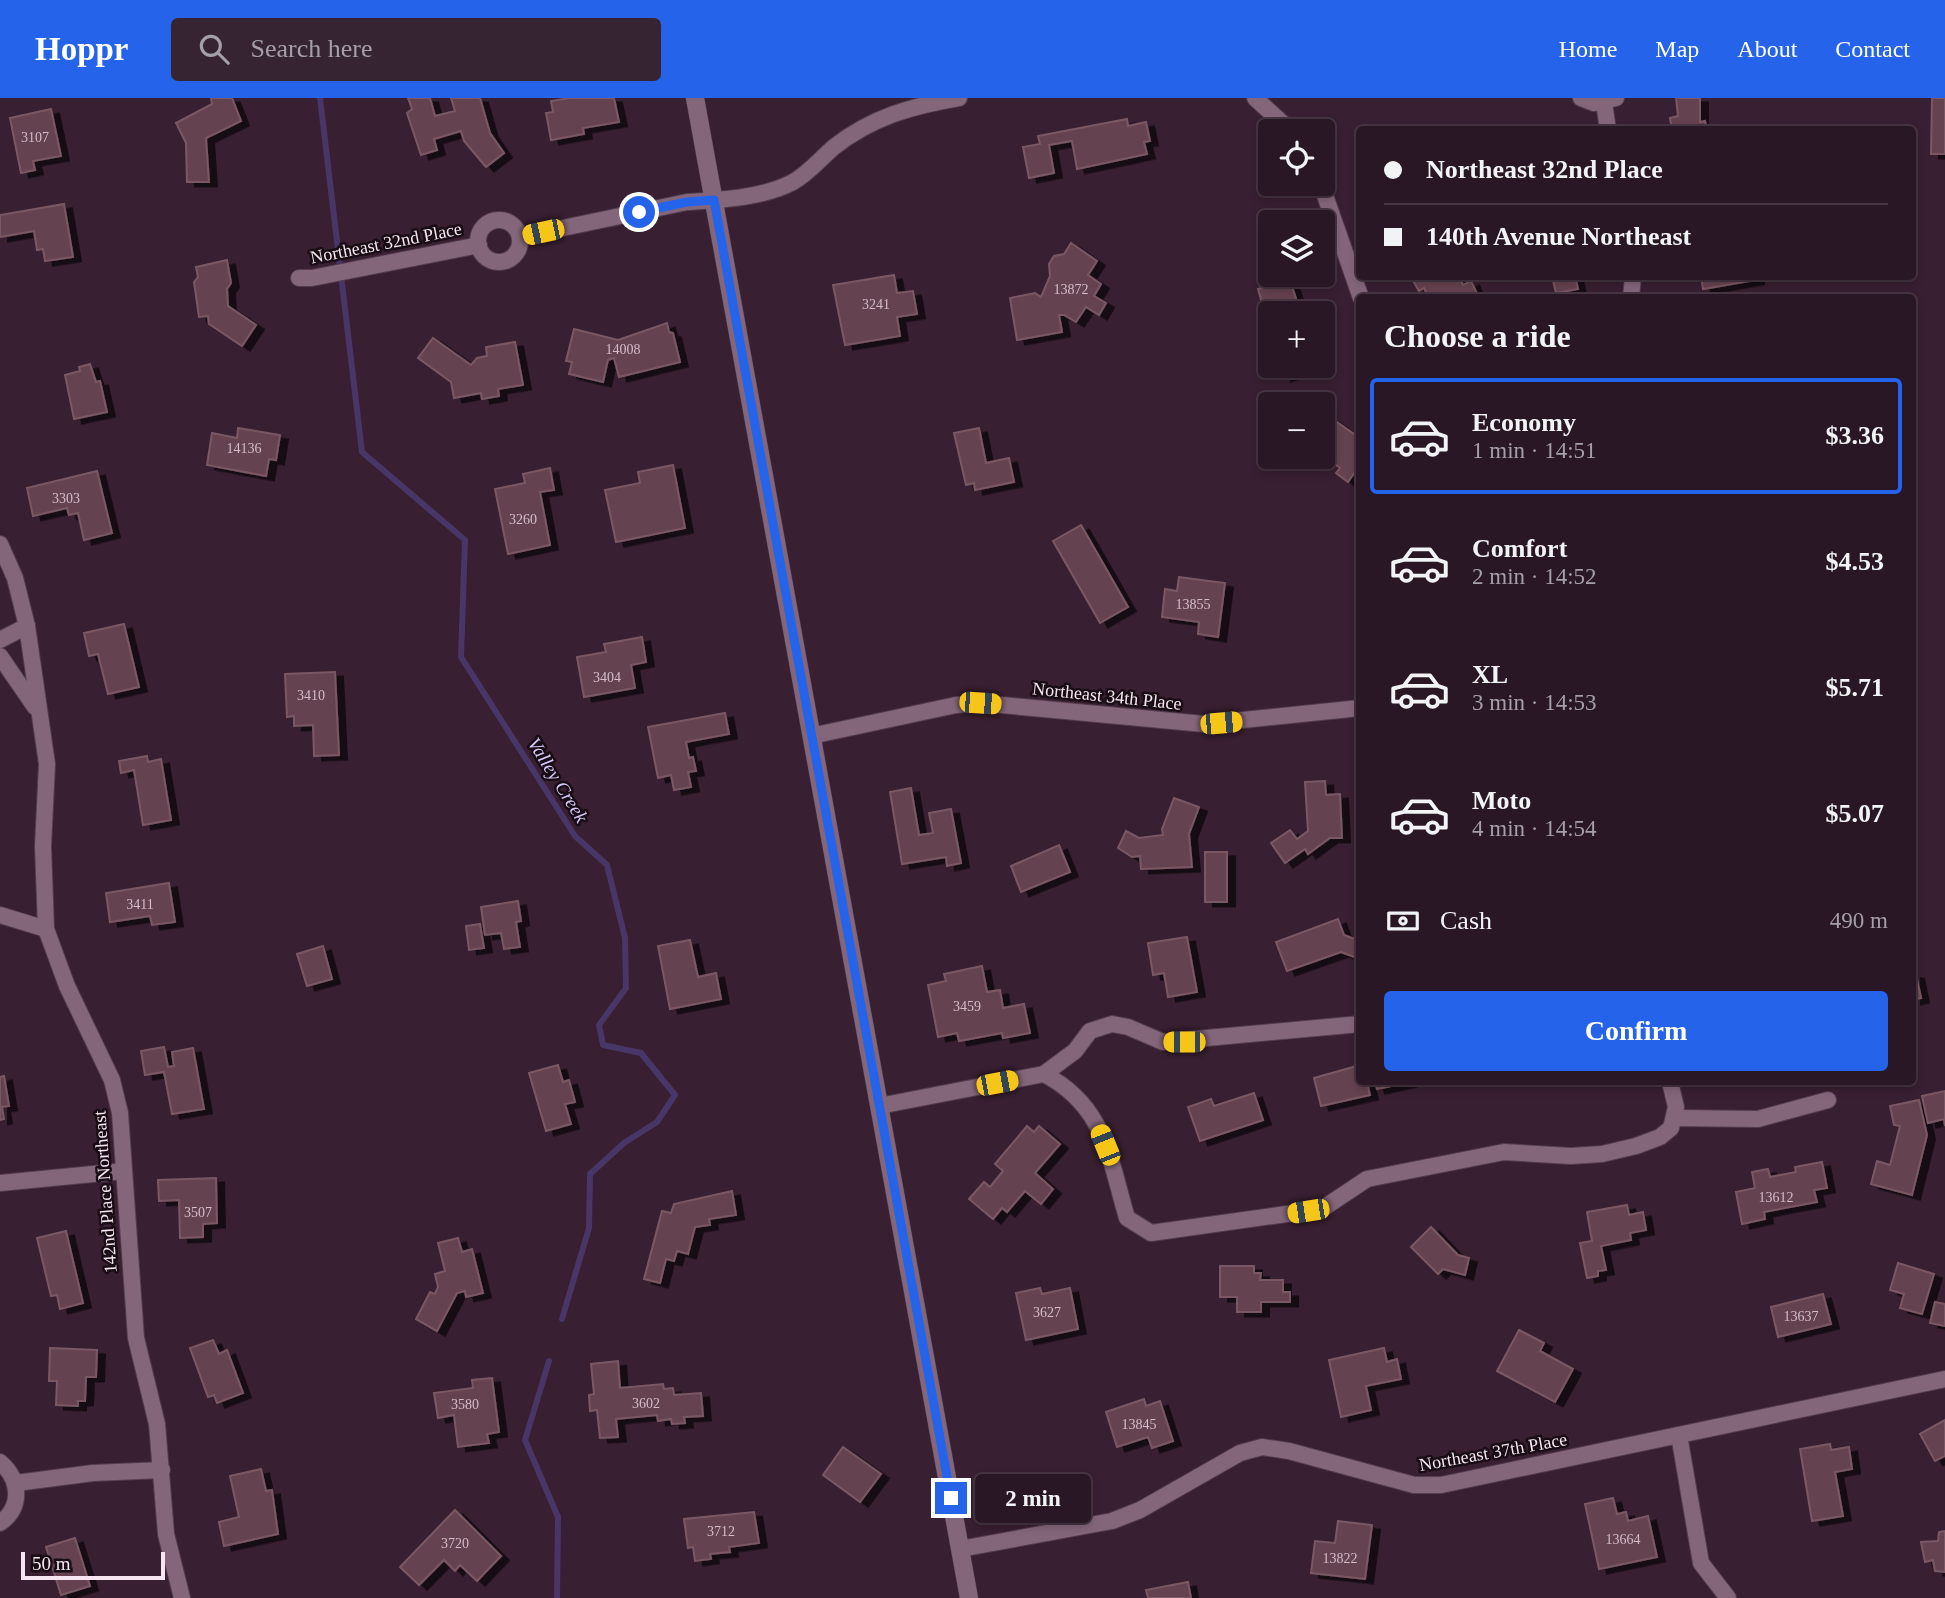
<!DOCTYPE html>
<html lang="en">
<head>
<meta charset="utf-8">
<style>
	body { margin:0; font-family:Georgia,serif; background:#362432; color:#f1f3f6; height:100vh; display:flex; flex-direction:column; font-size:26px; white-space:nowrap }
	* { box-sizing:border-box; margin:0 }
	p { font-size:23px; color:#a59fa7 }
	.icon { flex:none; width:38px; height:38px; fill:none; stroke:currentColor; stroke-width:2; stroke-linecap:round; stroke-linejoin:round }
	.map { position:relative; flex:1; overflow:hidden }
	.details { position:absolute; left:1356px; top:196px; width:560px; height:791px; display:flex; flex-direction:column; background:#2a1725; border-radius:7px; box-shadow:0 4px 10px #0003,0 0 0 2px #463642 }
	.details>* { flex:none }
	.guide { position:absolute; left:1356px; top:28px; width:560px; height:154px; border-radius:7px; box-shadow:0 4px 10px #0003,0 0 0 2px #463642; display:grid; align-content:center; height:154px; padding:0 28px; background:#2a1725 }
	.tools { position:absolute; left:1258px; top:21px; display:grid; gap:14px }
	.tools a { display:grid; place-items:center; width:77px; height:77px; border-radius:7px; background:#2a1725; box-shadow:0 4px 10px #0003,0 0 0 2px #463642; font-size:35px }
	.scale { position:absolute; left:21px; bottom:18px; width:144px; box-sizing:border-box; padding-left:7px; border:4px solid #f7e5f1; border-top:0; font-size:19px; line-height:24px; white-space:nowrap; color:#f7e5f1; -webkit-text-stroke:5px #180d15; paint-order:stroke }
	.end { position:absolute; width:32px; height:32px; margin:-16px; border:9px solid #2563eb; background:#fff; box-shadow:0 0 0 4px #fff }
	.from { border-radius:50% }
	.bubble { position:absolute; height:49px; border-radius:7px; background:#2a1725; box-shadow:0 4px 10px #0003,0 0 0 2px #463642; font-size:23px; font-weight:700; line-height:49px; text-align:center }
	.car { position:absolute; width:21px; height:42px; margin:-21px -10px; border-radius:9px; box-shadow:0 0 5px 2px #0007; background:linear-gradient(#f5c518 24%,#345 0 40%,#f5c518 0 76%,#345 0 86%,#f5c518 0) }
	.guide b { display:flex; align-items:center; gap:24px; height:66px; font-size:26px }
	.guide b+b { border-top:2px solid #463642 }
	.guide i { width:18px; height:18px; background:#f1f3f6 }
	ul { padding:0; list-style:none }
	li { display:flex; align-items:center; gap:21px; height:116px; margin:0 14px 10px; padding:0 14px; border:4px solid transparent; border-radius:7px }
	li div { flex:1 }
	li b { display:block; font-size:26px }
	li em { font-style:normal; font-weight:700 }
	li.current { border-color:#2563eb }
	li>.icon { width:63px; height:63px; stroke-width:1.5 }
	h2 { padding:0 28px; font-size:32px; line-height:84px }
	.pay { display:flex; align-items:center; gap:18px; height:77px; padding:0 28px; font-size:26px }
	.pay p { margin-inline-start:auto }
	.action { display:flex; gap:14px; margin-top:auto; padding:14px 28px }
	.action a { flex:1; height:80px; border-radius:7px; background:#2563eb; color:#fff; font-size:28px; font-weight:700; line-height:80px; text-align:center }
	header { display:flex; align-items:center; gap:42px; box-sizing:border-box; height:98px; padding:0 35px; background:#2563eb; color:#fff }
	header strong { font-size:33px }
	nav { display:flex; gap:38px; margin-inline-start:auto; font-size:24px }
	.search { width:490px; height:63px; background:#362432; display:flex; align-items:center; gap:18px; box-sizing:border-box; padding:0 24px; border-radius:7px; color:#a59fa7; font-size:26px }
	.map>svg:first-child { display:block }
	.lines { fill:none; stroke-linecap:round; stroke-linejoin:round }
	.stream { stroke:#483668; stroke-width:6 }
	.building { fill:#65434f; stroke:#7a5863; stroke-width:2; filter:url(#shadow) }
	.minor-casing { stroke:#523c4d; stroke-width:18 }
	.tertiary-casing { stroke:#523c4d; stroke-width:19 }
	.minor { stroke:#84667b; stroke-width:16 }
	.tertiary { stroke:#84667b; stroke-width:18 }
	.route { stroke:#2563eb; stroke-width:9 }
	.labels { text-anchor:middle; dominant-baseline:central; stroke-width:5; stroke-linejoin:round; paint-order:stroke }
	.number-label { font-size:14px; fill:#d2bcc8 }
	.street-label { font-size:18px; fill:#f7e5f1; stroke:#180d15 }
	.water-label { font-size:19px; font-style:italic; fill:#d7c8f9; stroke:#180d15 }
</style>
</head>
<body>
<header>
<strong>Hoppr</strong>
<div class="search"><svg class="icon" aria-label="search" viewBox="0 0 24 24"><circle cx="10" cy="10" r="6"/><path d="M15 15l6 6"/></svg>Search here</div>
<nav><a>Home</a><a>Map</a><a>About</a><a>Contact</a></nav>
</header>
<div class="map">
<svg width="1945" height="1500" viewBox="0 0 1945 1500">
	<defs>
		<filter id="shadow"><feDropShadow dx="8" dy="4.5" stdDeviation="0" flood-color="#0009"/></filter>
	</defs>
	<rect width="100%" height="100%" fill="#381f31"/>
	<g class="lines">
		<!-- stream -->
		<g class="stream">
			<polyline points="320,0 362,354 465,442 461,559 575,738 607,767 625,840 626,890 599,927 603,947 641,955 675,997 657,1024 624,1045 590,1076 589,1130 562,1221"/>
			<polyline points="549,1263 525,1342 558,1419 557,1500"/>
		</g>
	</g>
	<!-- building -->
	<g class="building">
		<polygon points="211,0 232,0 241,23 206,40 209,84 187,84 186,45 176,25 212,6"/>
		<polygon points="408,0 430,0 435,18 455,13 451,0 480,0 490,35 504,55 486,69 464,43 461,33 434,41 437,52 421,57 407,15 412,11"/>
		<polygon points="570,0 614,0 619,24 583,30 584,36 551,42 546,15 553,14 551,3"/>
		<polygon points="1676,0 1700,0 1700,24 1705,23 1707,32 1672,32 1670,20 1678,18"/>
		<polygon points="1932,0 1945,0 1945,56 1931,56"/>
		<polygon points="51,11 61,58 33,63 35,72 21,75 10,20"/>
		<polygon points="1127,21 1128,28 1146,24 1150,43 1144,44 1147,56 1077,71 1072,43 1049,47 1054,75 1029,80 1023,49 1040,46 1038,38"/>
		<polygon points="64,106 73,159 45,163 43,151 37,152 34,133 0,139 0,117"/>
		<polygon points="1071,145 1097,163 1088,177 1101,186 1094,198 1106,205 1099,217 1086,209 1076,224 1064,217 1059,217 1062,234 1017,242 1010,200 1035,195 1041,199 1050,178 1049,166 1054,158 1064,156"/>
		<polygon points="227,162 231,185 227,191 228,208 256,227 242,248 209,226 208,218 199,219 194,184 198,179 196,169"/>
		<polygon points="894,177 897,195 913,193 917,216 897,219 900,238 845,247 833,187"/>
		<polygon points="1416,178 1459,178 1463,187 1471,183 1479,200 1429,200 1424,190 1419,193 1412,181"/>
		<polygon points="1552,178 1575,178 1578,191 1556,195"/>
		<polygon points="1701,178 1756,178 1756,182 1703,191"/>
		<polygon points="1290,182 1298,207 1306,205 1309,215 1270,215 1270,234 1258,191"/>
		<polygon points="667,225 669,234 673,235 680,264 619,279 614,260 608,262 603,284 569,276 572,264 566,263 574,231 618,242"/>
		<polygon points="433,240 471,267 477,260 487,258 486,249 515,244 523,287 498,291 499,298 482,301 481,295 454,300 451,284 418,260"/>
		<polygon points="90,266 96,284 100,283 107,314 74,321 65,277 80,273 79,269"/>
		<polygon points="1280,268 1319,268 1283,279"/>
		<polygon points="1331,320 1360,340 1360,378 1355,374 1348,384 1336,375 1340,370 1323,357 1323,331"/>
		<polygon points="238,330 280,337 276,362 269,361 266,378 207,367 212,335 237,340"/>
		<polygon points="979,330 986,365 1009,360 1014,384 975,392 974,385 966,387 954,335"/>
		<polygon points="673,367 685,430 616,444 605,392 640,385 638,374"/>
		<polygon points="550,370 554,392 540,394 550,447 508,456 495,391 525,385 523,376"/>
		<polygon points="97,373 112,435 84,442 78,415 69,417 67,410 33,418 27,390"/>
		<polygon points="1081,427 1128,509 1100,525 1053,443"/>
		<polygon points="1179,479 1225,485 1218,539 1198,536 1199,524 1162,519 1165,491 1177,493"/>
		<polygon points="124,526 139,589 108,596 98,556 89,558 84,535"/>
		<polygon points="642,539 646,564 631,567 635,590 584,599 577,559 606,554 604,546"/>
		<polygon points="335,574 339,657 314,658 313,627 294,628 294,618 287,619 285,576"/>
		<polygon points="725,615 729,636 686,644 689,660 693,659 696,673 688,674 691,689 674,692 671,677 658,680 648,629"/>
		<polygon points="147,658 148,664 161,661 171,722 143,727 134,672 121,675 119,663"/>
		<polygon points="1325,683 1326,697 1340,696 1342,740 1330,740 1308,756 1305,751 1285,765 1271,745 1290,732 1297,741 1308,733 1305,684"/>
		<polygon points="911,690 919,737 933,735 929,715 951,711 961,765 947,768 946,759 902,766 890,694"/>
		<polygon points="1174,700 1199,709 1189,736 1192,769 1141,771 1140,758 1132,759 1118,750 1126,733 1139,740 1163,737 1162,731"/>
		<polygon points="1059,747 1070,774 1021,794 1011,768"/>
		<rect x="1205" y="754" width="22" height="50"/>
		<polygon points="169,785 175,824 152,827 150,818 110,824 106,795"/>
		<polygon points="518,803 521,823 516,824 520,849 504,851 501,835 485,837 481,809"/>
		<polygon points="1338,821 1344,837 1360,843 1360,861 1341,854 1287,873 1276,844"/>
		<polygon points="480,826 484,850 469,852 466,828"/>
		<polygon points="1187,839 1197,894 1168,899 1164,875 1153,877 1148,845"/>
		<polygon points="690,842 698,879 716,875 721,901 670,911 658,848"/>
		<polygon points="323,848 332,881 307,888 297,856"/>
		<polygon points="982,868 987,894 1000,892 1003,910 1024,906 1030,935 1003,940 1002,935 959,943 957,935 938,939 928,887 946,883 944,876"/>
		<polygon points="1913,876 1916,876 1921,900 1913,902"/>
		<polygon points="164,949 168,969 174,968 172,954 193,950 204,1011 172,1016 164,974 145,977 141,953"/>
		<polygon points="558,967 563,984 569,982 575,1004 565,1006 571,1026 546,1033 529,975"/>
		<polygon points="1360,967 1360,984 1367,984 1370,997 1321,1008 1314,980"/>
		<polygon points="4,978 9,1008 2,1009 4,1021 0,1022 0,979"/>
		<polygon points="1375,984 1410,984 1377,991"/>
		<polygon points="1945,993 1945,1028 1944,1021 1928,1025 1922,998"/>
		<polygon points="1254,995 1263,1022 1200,1043 1188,1009 1211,1001 1214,1008"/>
		<polygon points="1919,1002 1927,1037 1912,1097 1871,1086 1877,1063 1890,1067 1900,1028 1894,1027 1890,1008"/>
		<polygon points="1027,1028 1034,1034 1039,1028 1060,1046 1035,1075 1053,1091 1041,1106 1025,1093 1007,1114 1002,1110 993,1121 969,1101 984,1084 990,1089 1003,1073 995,1066"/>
		<polygon points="1822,1064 1827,1090 1814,1092 1817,1104 1764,1114 1765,1121 1742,1126 1736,1094 1755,1090 1752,1074 1768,1071 1770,1079 1796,1074 1795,1069"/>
		<polygon points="216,1080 217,1125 203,1126 203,1139 180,1140 179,1102 159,1103 158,1082"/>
		<polygon points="732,1093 736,1117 709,1121 710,1127 695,1129 688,1156 677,1153 674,1163 666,1161 660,1185 644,1181 662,1113 671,1115 674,1106"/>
		<polygon points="1627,1107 1629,1117 1643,1114 1646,1132 1630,1135 1631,1142 1601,1148 1606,1172 1598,1173 1598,1178 1587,1180 1580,1145 1592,1143 1587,1114"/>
		<polygon points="1431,1129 1458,1157 1469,1160 1465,1177 1443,1171 1438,1176 1411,1149"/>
		<polygon points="66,1133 83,1205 60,1211 57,1197 51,1198 37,1140"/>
		<polygon points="458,1140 462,1154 472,1151 483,1195 466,1199 465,1193 457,1195 437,1233 416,1221 430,1194 435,1196 438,1189 435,1176 445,1173 438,1145"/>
		<polygon points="1898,1165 1934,1176 1922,1216 1900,1210 1904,1196 1890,1192"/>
		<polygon points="1220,1168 1254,1168 1254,1175 1261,1175 1260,1182 1283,1182 1283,1194 1290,1194 1290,1204 1261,1204 1261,1214 1237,1214 1237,1199 1220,1199"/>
		<polygon points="1040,1190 1042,1196 1070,1190 1078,1231 1026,1242 1016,1195"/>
		<polygon points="1823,1196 1831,1226 1778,1239 1771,1209"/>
		<polygon points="1935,1204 1945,1206 1945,1228 1930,1225"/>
		<polygon points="1519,1232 1544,1245 1540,1253 1573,1271 1555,1304 1497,1273"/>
		<polygon points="213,1242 219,1256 227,1252 243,1295 217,1305 214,1297 208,1299 190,1250"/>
		<polygon points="50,1250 97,1252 96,1279 86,1279 85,1303 78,1303 78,1308 56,1307 57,1283 49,1283"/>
		<polygon points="1384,1250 1387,1264 1397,1261 1401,1281 1366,1288 1371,1312 1341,1319 1329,1262"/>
		<polygon points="618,1263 620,1290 663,1286 664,1291 673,1290 674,1297 701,1295 703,1318 684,1319 685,1325 672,1326 671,1321 658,1323 657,1317 616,1321 618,1339 600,1340 597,1312 590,1313 589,1297 594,1296 591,1266"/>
		<polygon points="492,1280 499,1334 487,1336 489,1345 458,1349 454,1317 438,1320 434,1295 473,1290 472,1282"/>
		<polygon points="1144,1301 1146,1308 1160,1303 1173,1343 1152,1350 1148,1339 1117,1349 1106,1314"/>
		<polygon points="1945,1322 1945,1358 1935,1363 1920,1336"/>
		<polygon points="1830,1346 1831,1352 1849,1349 1852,1371 1835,1374 1843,1418 1812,1423 1800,1351"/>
		<polygon points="843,1349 881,1376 860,1404 823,1377"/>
		<polygon points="261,1371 266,1393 272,1392 278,1436 224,1448 219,1424 239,1419 230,1378"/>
		<polygon points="1613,1400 1617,1416 1626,1414 1628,1423 1648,1418 1657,1459 1599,1471 1585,1406"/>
		<polygon points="455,1412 501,1458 477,1483 460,1467 455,1473 444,1462 419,1487 400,1469"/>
		<polygon points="754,1414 759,1445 729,1449 730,1454 710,1456 711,1461 695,1463 693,1449 688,1450 684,1421"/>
		<polygon points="1338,1423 1372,1427 1365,1481 1311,1475 1315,1443 1335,1445"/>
		<polygon points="1945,1433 1945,1474 1935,1473 1933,1462 1925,1464 1921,1444 1938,1443 1939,1434"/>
		<polygon points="75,1440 90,1488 61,1497 46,1449"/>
		<polygon points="1188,1484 1191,1500 1148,1500 1146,1492"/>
	</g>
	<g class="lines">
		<!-- minor casing -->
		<g class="minor-casing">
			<g id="minor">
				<polyline points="1255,0 1291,33"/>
				<polyline points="1581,0 1594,5 1616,0"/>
				<polyline points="1604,5 1608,32"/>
				<polyline points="1321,86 1361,200"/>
				<circle cx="499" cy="143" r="21"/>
				<path d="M520,139L687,104C719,102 763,100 793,84C809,75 820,61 834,49C872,19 912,8 959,0"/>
				<polyline points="299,180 312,180 479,147"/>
				<polyline points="1631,200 1633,178"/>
				<polyline points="0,446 15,480 27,528 47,666 43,748 46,831 67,888 112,982 120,1015 136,1240 157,1326 166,1436 182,1500"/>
				<polyline points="0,542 27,528"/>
				<polyline points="0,558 35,609"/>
				<polyline points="811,638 956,607 980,605 1204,626 1360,610"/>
				<polyline points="0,817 46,831"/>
				<path d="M1044,976C1105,1008 1109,1059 1127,1120L1151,1135L1322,1111L1367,1081L1504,1054L1571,1058L1602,1056L1636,1048L1660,1039L1671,1030L1676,1009L1670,984"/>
				<polyline points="879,1008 1044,976 1075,953 1090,933 1112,926 1128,929 1163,944 1360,926"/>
				<polyline points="1675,1020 1758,1021 1828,1002"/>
				<polyline points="0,1085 124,1073"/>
				<polyline points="1679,1337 1701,1465 1728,1500"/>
				<path d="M0,1364C20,1381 23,1409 0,1425"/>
				<polyline points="16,1385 93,1375 162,1372"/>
				<polyline points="960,1451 1112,1423 1140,1412 1240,1355 1262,1349 1289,1353 1414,1387 1441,1387 1945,1281"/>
			</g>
		</g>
		<!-- tertiary casing -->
		<g class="tertiary-casing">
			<polyline id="tertiary" points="695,0 969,1500"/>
		</g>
		<!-- minor -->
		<use href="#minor" class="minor"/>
		<!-- tertiary -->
		<use href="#tertiary" class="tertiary"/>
	</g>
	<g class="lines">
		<!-- route -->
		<polyline class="route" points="639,114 687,104 714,102 951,1400"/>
	</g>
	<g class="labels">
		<!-- number labels -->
		<g class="number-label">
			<text x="35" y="39">3107</text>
			<text x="1071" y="191">13872</text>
			<text x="876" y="206">3241</text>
			<text x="623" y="251">14008</text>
			<text x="244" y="350">14136</text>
			<text x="66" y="400">3303</text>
			<text x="523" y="421">3260</text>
			<text x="1193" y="506">13855</text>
			<text x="607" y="579">3404</text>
			<text x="311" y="597">3410</text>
			<text x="140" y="806">3411</text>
			<text x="967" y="908">3459</text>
			<text x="1776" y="1099">13612</text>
			<text x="198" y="1114">3507</text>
			<text x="1047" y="1214">3627</text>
			<text x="1801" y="1218">13637</text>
			<text x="646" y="1305">3602</text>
			<text x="465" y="1306">3580</text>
			<text x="1139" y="1326">13845</text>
			<text x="721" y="1433">3712</text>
			<text x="1623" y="1441">13664</text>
			<text x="455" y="1445">3720</text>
			<text x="1340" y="1460">13822</text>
		</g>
		<!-- street labels -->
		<g class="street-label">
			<text transform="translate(386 145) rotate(-11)">Northeast 32nd Place</text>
			<text transform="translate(1107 598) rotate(6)">Northeast 34th Place</text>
			<text transform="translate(105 1094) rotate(-94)">142nd Place Northeast</text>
			<text transform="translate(1493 1354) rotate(-10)">Northeast 37th Place</text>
		</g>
		<!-- water labels -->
		<g class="water-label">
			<text transform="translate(558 682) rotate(58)">Valley Creek</text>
		</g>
	</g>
</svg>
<div class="tools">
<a><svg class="icon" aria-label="locate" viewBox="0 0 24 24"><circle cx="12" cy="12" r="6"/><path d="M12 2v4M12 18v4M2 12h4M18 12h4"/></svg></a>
<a><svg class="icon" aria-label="layers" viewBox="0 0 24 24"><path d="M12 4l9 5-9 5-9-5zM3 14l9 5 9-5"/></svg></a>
<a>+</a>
<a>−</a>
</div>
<div class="scale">50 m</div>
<i class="end from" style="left:639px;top:114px"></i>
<i class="end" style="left:951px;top:1400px"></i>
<div class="bubble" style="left:975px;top:1376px;width:116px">2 min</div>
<i class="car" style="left:543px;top:134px;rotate:258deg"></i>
<i class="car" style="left:980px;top:605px;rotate:94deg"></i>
<i class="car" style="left:1221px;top:625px;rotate:85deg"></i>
<i class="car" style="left:1184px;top:944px;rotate:270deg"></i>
<i class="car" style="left:997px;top:985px;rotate:79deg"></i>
<i class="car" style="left:1105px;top:1047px;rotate:338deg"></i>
<i class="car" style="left:1308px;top:1113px;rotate:261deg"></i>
<div class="guide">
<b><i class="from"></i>Northeast 32nd Place</b>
<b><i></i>140th Avenue Northeast</b>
</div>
<section class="details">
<h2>Choose a ride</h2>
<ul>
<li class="current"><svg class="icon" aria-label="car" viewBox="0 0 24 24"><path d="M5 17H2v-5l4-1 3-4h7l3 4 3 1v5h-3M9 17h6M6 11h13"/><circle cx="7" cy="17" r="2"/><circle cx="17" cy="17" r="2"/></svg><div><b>Economy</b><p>1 min · 14:51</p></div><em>$3.36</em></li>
<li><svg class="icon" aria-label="car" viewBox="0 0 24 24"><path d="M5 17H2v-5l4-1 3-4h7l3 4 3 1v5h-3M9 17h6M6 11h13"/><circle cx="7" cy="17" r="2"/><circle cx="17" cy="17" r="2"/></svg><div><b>Comfort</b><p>2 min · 14:52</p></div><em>$4.53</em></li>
<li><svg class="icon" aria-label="car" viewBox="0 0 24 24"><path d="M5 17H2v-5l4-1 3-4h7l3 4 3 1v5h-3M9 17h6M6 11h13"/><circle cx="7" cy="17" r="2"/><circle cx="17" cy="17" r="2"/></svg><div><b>XL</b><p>3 min · 14:53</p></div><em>$5.71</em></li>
<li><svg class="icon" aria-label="car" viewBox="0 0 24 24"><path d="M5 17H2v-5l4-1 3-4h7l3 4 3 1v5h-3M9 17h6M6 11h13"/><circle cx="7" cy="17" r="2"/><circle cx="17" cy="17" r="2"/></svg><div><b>Moto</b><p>4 min · 14:54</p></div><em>$5.07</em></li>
</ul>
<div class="pay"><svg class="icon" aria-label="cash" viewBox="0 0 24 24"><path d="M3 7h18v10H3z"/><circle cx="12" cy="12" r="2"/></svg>Cash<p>490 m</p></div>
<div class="action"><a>Confirm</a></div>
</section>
</div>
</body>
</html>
